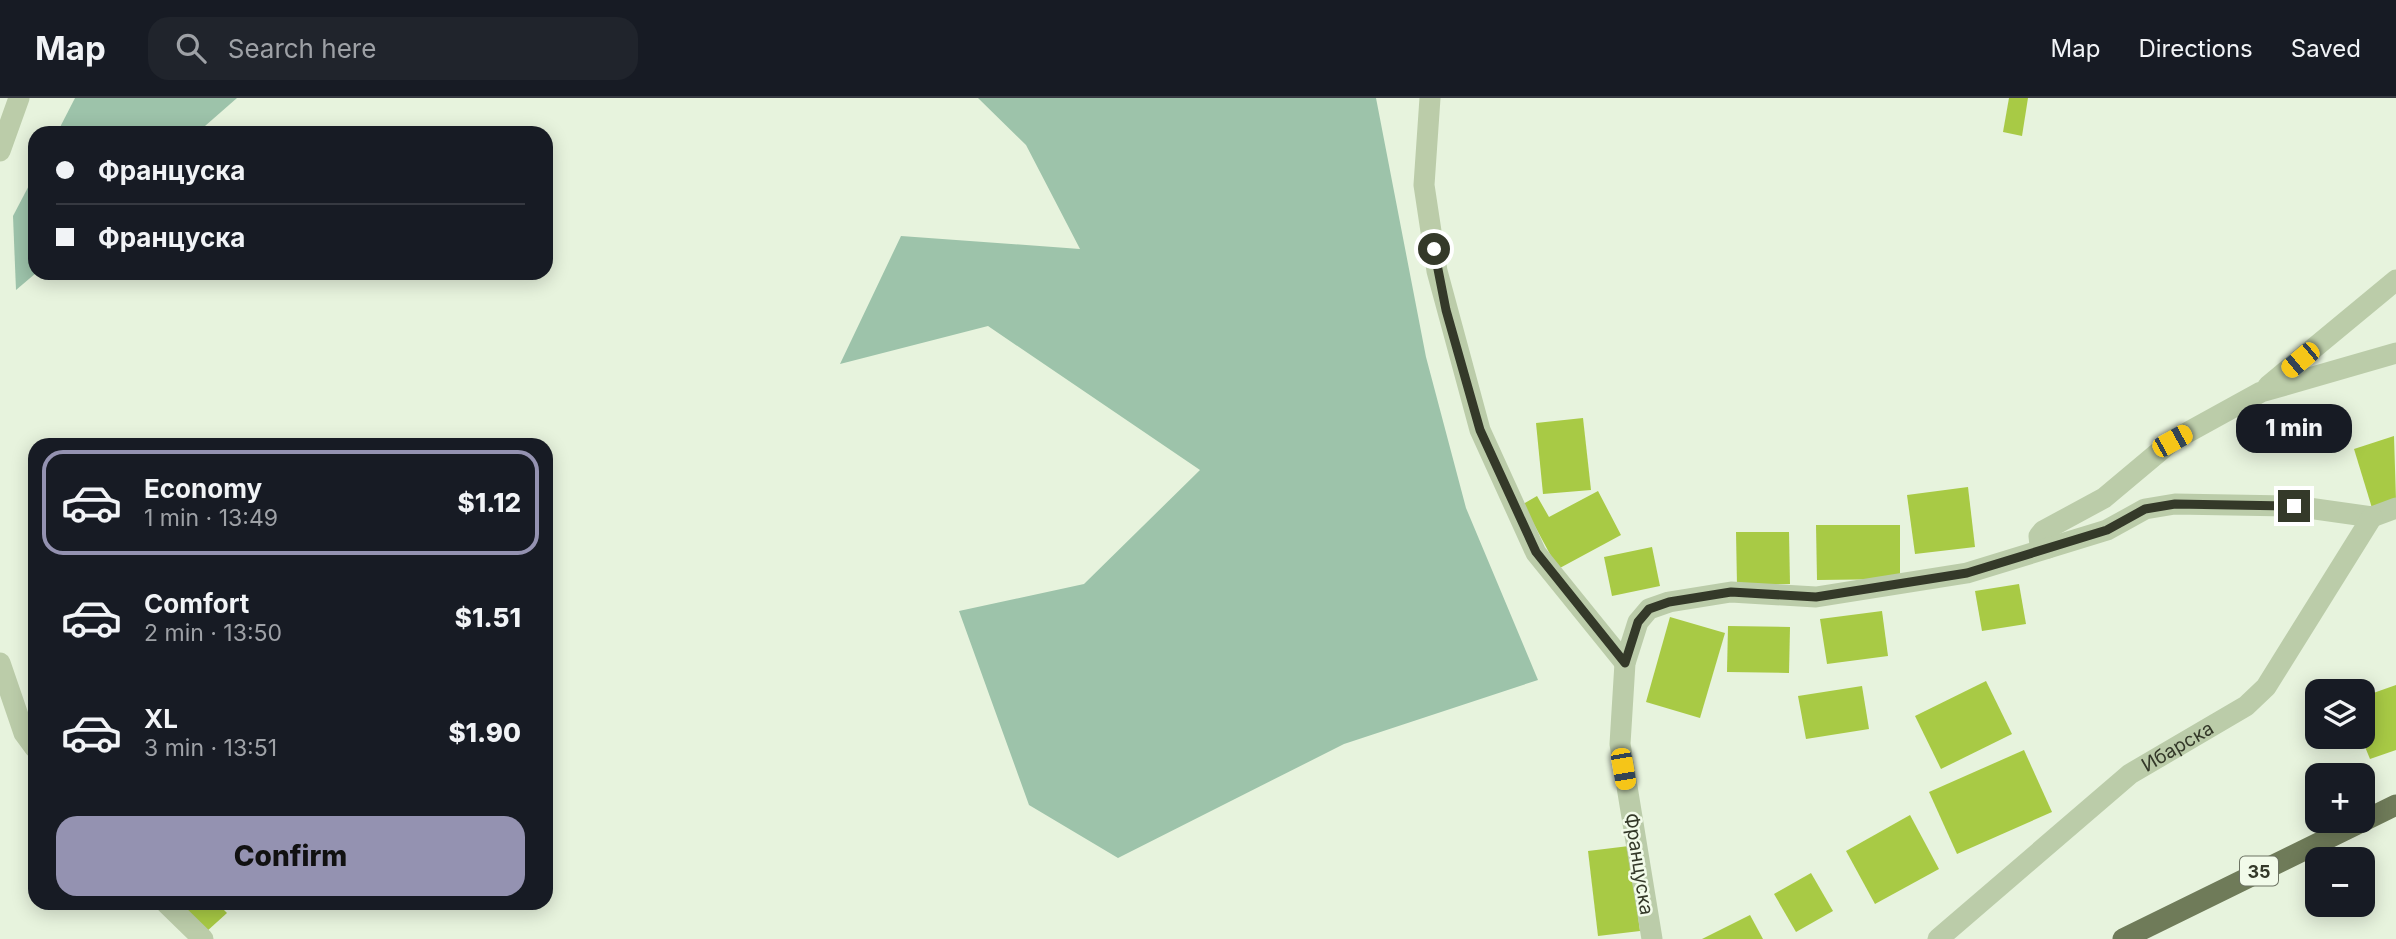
<!DOCTYPE html>
<html lang="en">
<head>
<meta charset="utf-8">
<style>
	body { margin:0; font-family:Inter,sans-serif; background:#20242c; color:#f1f3f6; height:100vh; display:flex; flex-direction:column; font-size:26px; white-space:nowrap }
	* { box-sizing:border-box; margin:0 }
	p { font-size:23px; color:#9ea1a6 }
	.icon { flex:none; width:38px; height:38px; fill:none; stroke:currentColor; stroke-width:2; stroke-linecap:round; stroke-linejoin:round }
	.map { position:relative; flex:1; overflow:hidden }
	.drawer { position:absolute; left:28px; top:340px; width:525px; height:472px; display:flex; flex-direction:column; background:#171b24; border-radius:21px; box-shadow:0 4px 18px #0003 }
	.drawer>* { flex:none }
	.banner { position:absolute; left:28px; top:28px; width:525px; height:154px; border-radius:21px; box-shadow:0 4px 18px #0003; display:grid; align-content:center; height:154px; padding:0 28px; background:#171b24 }
	.tools { position:absolute; left:2305px; top:581px; display:grid; gap:14px }
	.tools a { display:grid; place-items:center; width:70px; height:70px; border-radius:14px; background:#171b24; box-shadow:0 4px 18px #0003; font-size:35px }
	.end { position:absolute; width:32px; height:32px; margin:-16px; border:9px solid #343929; background:#fff; box-shadow:0 0 0 4px #fff }
	.from { border-radius:50% }
	.bubble { position:absolute; height:49px; border-radius:21px; background:#171b24; box-shadow:0 4px 18px #0003; font-size:23px; font-weight:800; line-height:49px; text-align:center }
	.car { position:absolute; width:21px; height:42px; margin:-21px -10px; border-radius:9px; box-shadow:0 0 5px 2px #0007; background:linear-gradient(#f5c518 24%,#345 0 40%,#f5c518 0 76%,#345 0 86%,#f5c518 0) }
	.banner b { display:flex; align-items:center; gap:24px; height:66px; font-size:26px }
	.banner b+b { border-top:2px solid #363941 }
	.banner i { width:18px; height:18px; background:#f1f3f6 }
	ul { padding:12px 0 0; list-style:none }
	li { display:flex; align-items:center; gap:21px; height:105px; margin:0 14px 10px; padding:0 14px; border:4px solid transparent; border-radius:21px }
	li div { flex:1 }
	li b { display:block; font-size:26px }
	li em { font-style:normal; font-weight:800 }
	li.selected { border-color:#9492b1 }
	li>.icon { width:63px; height:63px; stroke-width:1.5 }
	.primary-button { display:flex; gap:14px; margin-top:auto; padding:14px 28px }
	.primary-button a { flex:1; height:80px; border-radius:21px; background:#9492b1; color:#111; font-size:28px; font-weight:800; line-height:80px; text-align:center }
	header { display:flex; align-items:center; gap:42px; box-sizing:border-box; height:98px; padding:0 35px; background:#171b24; border-bottom:2px solid #363941 }
	header strong { font-size:33px }
	nav { display:flex; gap:38px; margin-inline-start:auto; font-size:24px }
	.search { width:490px; height:63px; background:#20242c; display:flex; align-items:center; gap:18px; box-sizing:border-box; padding:0 24px; border-radius:21px; color:#9ea1a6; font-size:26px }
	.map>svg:first-child { display:block }
	.green { fill:#9dc3aa }
	.building { fill:#a8ca45 }
	.lines { fill:none; stroke-linecap:round; stroke-linejoin:round }
	.street { stroke:#bbcca9; stroke-width:21 }
	.primary { stroke:#6f7b59; stroke-width:21 }
	.route { stroke:#343929; stroke-width:9 }
	.labels { text-anchor:middle; dominant-baseline:central; stroke-width:5; stroke-linejoin:round; paint-order:stroke }
	.shield { fill:#f2fbea; stroke:#6d7363; stroke-width:2 }
	.shield-label { font-size:18px; font-weight:bold; fill:#343929 }
	.street-label { font-size:19px; fill:#343929; stroke:#f2fbea }
</style>
</head>
<body>
<header>
<strong>Map</strong>
<div class="search"><svg class="icon" aria-label="search" viewBox="0 0 24 24"><circle cx="10" cy="10" r="6"/><path d="M15 15l6 6"/></svg>Search here</div>
<nav><a>Map</a><a>Directions</a><a>Saved</a></nav>
</header>
<div class="map">
<svg width="2396" height="841" viewBox="0 0 2396 841">
	<rect width="100%" height="100%" fill="#e7f3dd"/>
	<!-- green -->
	<g class="green">
		<polygon points="75,0 237,0 197,35 57,35"/>
		<polygon points="978,0 1376,0 1426,259 1466,410 1538,582 1344,646 1118,760 1029,707 959,513 1084,486 1200,372 988,228 840,266 901,138 1080,151 1026,47"/>
		<polygon points="35,76 36,175 16,192 13,118"/>
	</g>
	<!-- building -->
	<g class="building">
		<polygon points="2009,0 2028,0 2022,38 2003,34"/>
		<polygon points="1583,320 1591,392 1543,396 1536,325"/>
		<polygon points="2394,338 2396,403 2372,410 2354,351"/>
		<polygon points="1968,389 1975,449 1915,456 1907,397"/>
		<polygon points="1598,393 1621,437 1558,471 1523,406 1537,398 1549,419"/>
		<polygon points="1816,427 1900,427 1900,481 1817,482"/>
		<polygon points="1736,434 1789,434 1790,486 1737,487"/>
		<polygon points="1652,449 1660,488 1612,498 1604,459"/>
		<polygon points="2019,486 2026,526 1982,533 1975,493"/>
		<polygon points="1882,513 1888,558 1827,566 1820,521"/>
		<polygon points="1670,519 1725,535 1700,620 1646,604"/>
		<polygon points="1728,528 1790,529 1789,575 1727,574"/>
		<polygon points="1986,583 2012,636 1941,671 1915,618"/>
		<polygon points="2396,587 2396,652 2370,661 2361,639 2362,599"/>
		<polygon points="1862,588 1869,631 1806,641 1798,598"/>
		<polygon points="2024,652 2052,714 1957,756 1929,694"/>
		<polygon points="1910,717 1939,771 1875,806 1846,753"/>
		<polygon points="1629,748 1640,833 1598,838 1588,753"/>
		<polygon points="1811,775 1833,813 1796,834 1774,796"/>
		<polygon points="180,805 217,805 227,815 206,834"/>
		<polygon points="1750,817 1763,841 1702,841"/>
	</g>
	<g class="lines">
		<!-- street -->
		<g class="street">
			<polyline points="1430,0 1424,87 1437,173 1480,332 1536,455 1625,565"/>
			<polyline points="0,53 19,0"/>
			<polyline points="2268,288 2396,182"/>
			<polyline points="2048,450 2040,447 2039,438 2043,433 2104,400 2172,343 2261,294 2396,255"/>
			<polyline points="0,565 24,635 35,650"/>
			<polyline points="166,805 203,841"/>
			<polyline points="1652,841 1620,646 1625,565 1638,524 1649,511 1669,504 1731,494 1816,499 1967,475 2107,432 2145,411 2175,406 2294,408 2372,419 2396,410"/>
			<path id="s1" d="M1938,841L2130,676L2246,608L2266,589L2372,419"/>
		</g>
		<!-- primary -->
		<polyline class="primary" points="2123,841 2396,707"/>
	</g>
	<g class="lines">
		<!-- route -->
		<polyline class="route" points="1434,151 1446,212 1480,332 1536,454 1625,565 1638,524 1649,511 1669,504 1731,494 1816,499 1967,475 2107,432 2145,411 2175,406 2294,408"/>
	</g>
	<g class="labels">
		<!-- shield labels -->
		<rect class="shield" x="2240" y="758.5" width="38" height="29" rx="5"/>
		<g class="shield-label">
			<text x="2259" y="773">35</text>
		</g>
		<!-- street labels -->
		<g class="street-label">
			<text stroke="none"><textPath href="#s1" startOffset="308">Ибарска</textPath></text>
			<text transform="translate(1639 766) rotate(81)">Француска</text>
		</g>
	</g>
</svg>
<div class="tools">
<a><svg class="icon" aria-label="layers" viewBox="0 0 24 24"><path d="M12 4l9 5-9 5-9-5zM3 14l9 5 9-5"/></svg></a>
<a>+</a>
<a>−</a>
</div>
<i class="end from" style="left:1434px;top:151px"></i>
<i class="end" style="left:2294px;top:408px"></i>
<div class="bubble" style="left:2236px;top:306px;width:116px">1 min</div>
<i class="car" style="left:2300px;top:262px;rotate:230deg"></i>
<i class="car" style="left:2172px;top:343px;rotate:61deg"></i>
<i class="car" style="left:1623px;top:671px;rotate:170deg"></i>
<div class="banner">
<b><i class="from"></i>Француска</b>
<b><i></i>Француска</b>
</div>
<section class="drawer">
<ul>
<li class="selected"><svg class="icon" aria-label="car" viewBox="0 0 24 24"><path d="M5 17H2v-5l4-1 3-4h7l3 4 3 1v5h-3M9 17h6M6 11h13"/><circle cx="7" cy="17" r="2"/><circle cx="17" cy="17" r="2"/></svg><div><b>Economy</b><p>1 min · 13:49</p></div><em>$1.12</em></li>
<li><svg class="icon" aria-label="car" viewBox="0 0 24 24"><path d="M5 17H2v-5l4-1 3-4h7l3 4 3 1v5h-3M9 17h6M6 11h13"/><circle cx="7" cy="17" r="2"/><circle cx="17" cy="17" r="2"/></svg><div><b>Comfort</b><p>2 min · 13:50</p></div><em>$1.51</em></li>
<li><svg class="icon" aria-label="car" viewBox="0 0 24 24"><path d="M5 17H2v-5l4-1 3-4h7l3 4 3 1v5h-3M9 17h6M6 11h13"/><circle cx="7" cy="17" r="2"/><circle cx="17" cy="17" r="2"/></svg><div><b>XL</b><p>3 min · 13:51</p></div><em>$1.90</em></li>
</ul>
<div class="primary-button"><a>Confirm</a></div>
</section>
</div>
</body>
</html>
